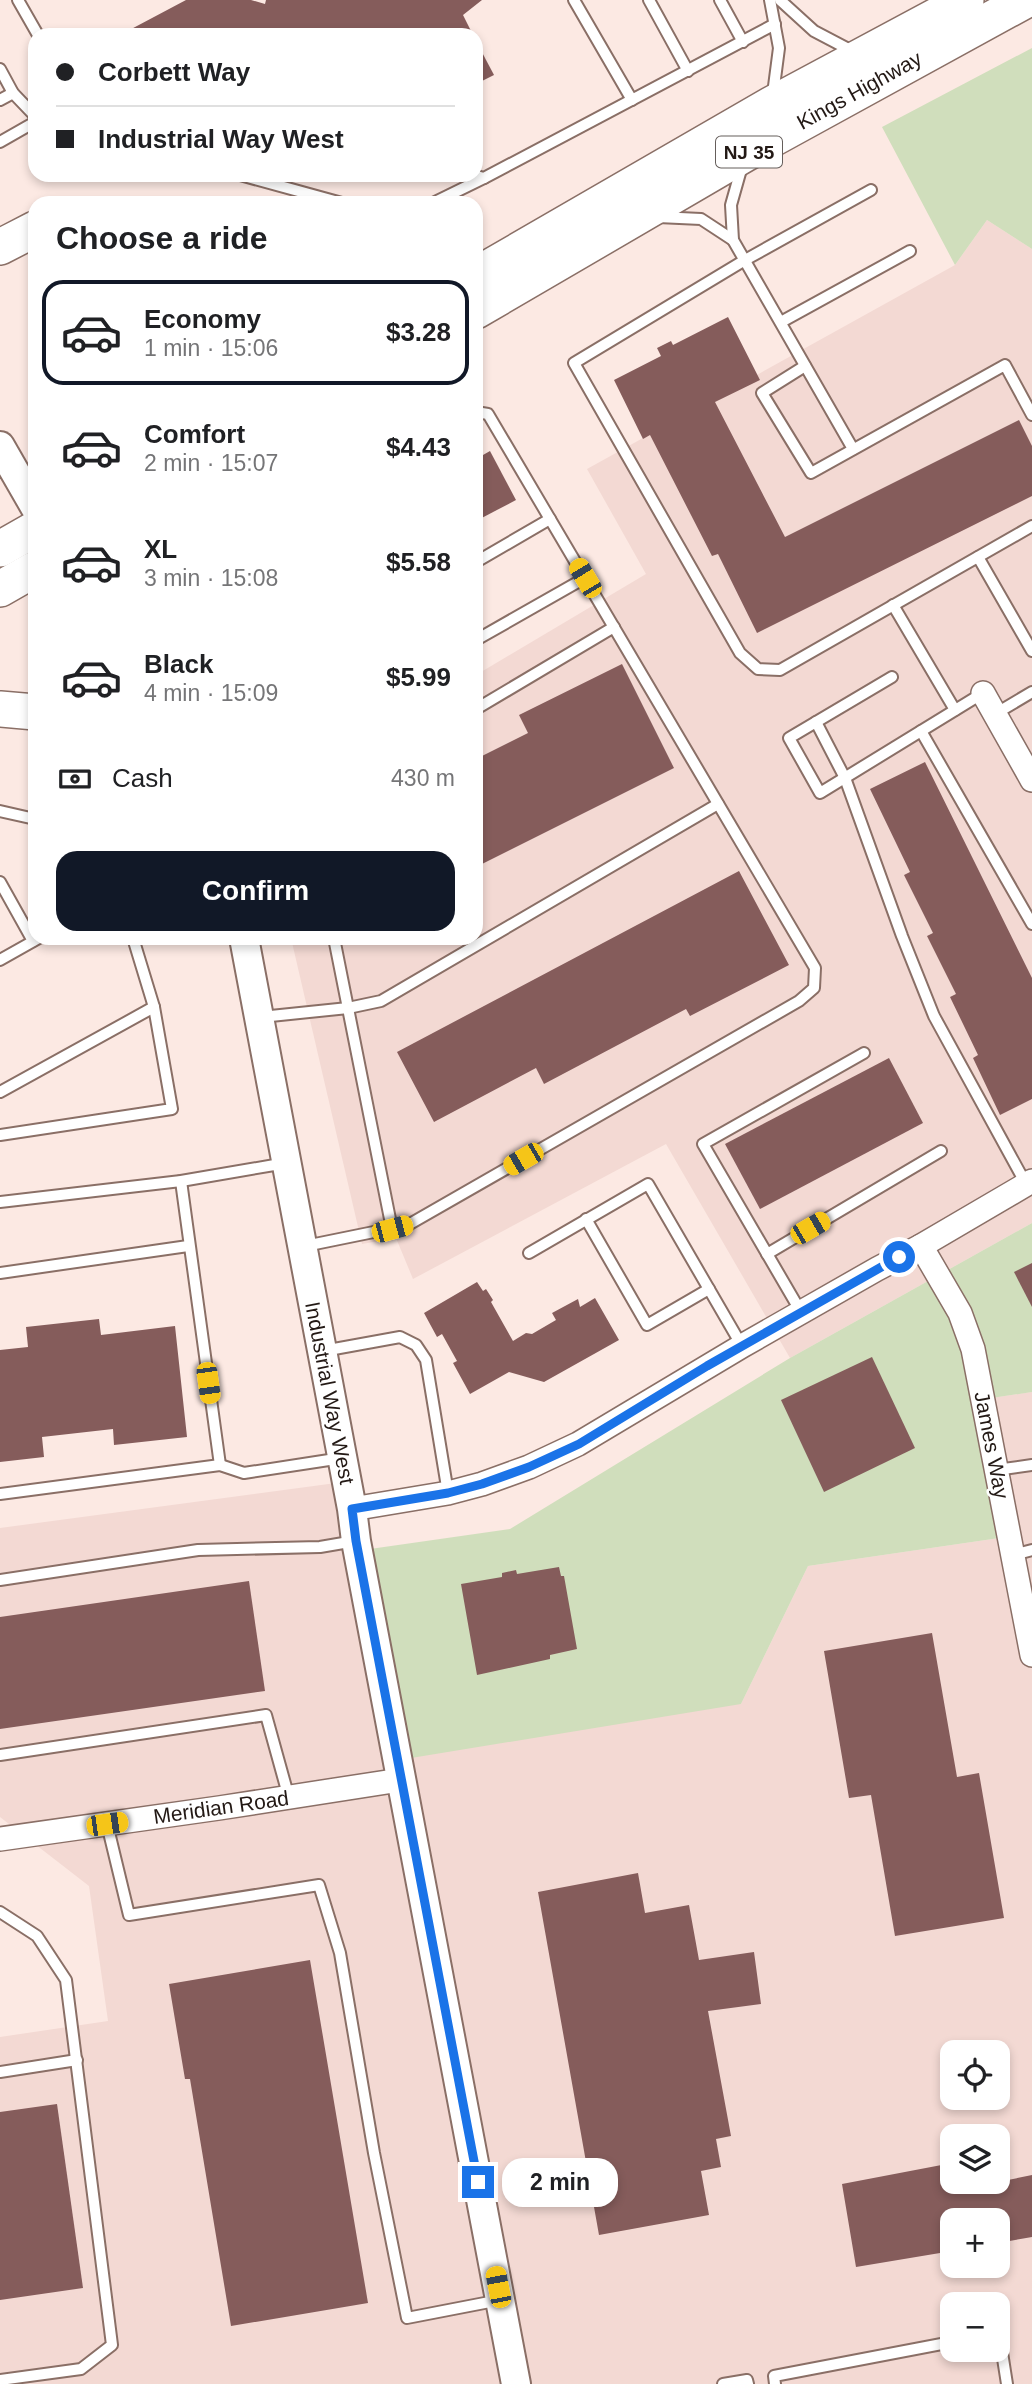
<!DOCTYPE html>
<html lang="en">
<head>
<meta charset="utf-8">
<style>
	body { margin:0; font-family:Helvetica,sans-serif; background:#f6f6f6; color:#202124; height:100vh; display:flex; flex-direction:column; font-size:26px; white-space:nowrap }
	* { box-sizing:border-box; margin:0 }
	p { font-size:23px; color:#757577 }
	.icon { flex:none; width:38px; height:38px; fill:none; stroke:currentColor; stroke-width:2; stroke-linecap:round; stroke-linejoin:round }
	.map { position:relative; flex:1; overflow:hidden }
	.sheet { position:absolute; left:28px; top:196px; width:455px; height:749px; display:flex; flex-direction:column; background:#fff; border-radius:21px; box-shadow:0 4px 10px #0003 }
	.sheet>* { flex:none }
	.banner { position:absolute; left:28px; top:28px; width:455px; height:154px; border-radius:21px; box-shadow:0 4px 10px #0003; display:grid; align-content:center; height:154px; padding:0 28px; background:#fff }
	.controls { position:absolute; left:940px; top:2040px; display:grid; gap:14px }
	.controls a { display:grid; place-items:center; width:70px; height:70px; border-radius:14px; background:#fff; box-shadow:0 4px 10px #0003; font-size:35px }
	.end { position:absolute; width:32px; height:32px; margin:-16px; border:9px solid #1a73e8; background:#fff; box-shadow:0 0 0 4px #fff }
	.from { border-radius:50% }
	.bubble { position:absolute; height:49px; border-radius:21px; background:#fff; box-shadow:0 4px 10px #0003; font-size:23px; font-weight:700; line-height:49px; text-align:center }
	.car { position:absolute; width:21px; height:42px; margin:-21px -10px; border-radius:9px; box-shadow:0 0 5px 2px #0007; background:linear-gradient(#f5c518 24%,#345 0 40%,#f5c518 0 76%,#345 0 86%,#f5c518 0) }
	.banner b { display:flex; align-items:center; gap:24px; height:66px; font-size:26px }
	.banner b+b { border-top:2px solid #e0e0e0 }
	.banner i { width:18px; height:18px; background:#202124 }
	ul { padding:0; list-style:none }
	li { display:flex; align-items:center; gap:21px; height:105px; margin:0 14px 10px; padding:0 14px; border:4px solid transparent; border-radius:21px }
	li div { flex:1 }
	li b { display:block; font-size:26px }
	li em { font-style:normal; font-weight:700 }
	li.current { border-color:#111827 }
	li>.icon { width:63px; height:63px; stroke-width:1.5 }
	h2 { padding:0 28px; font-size:32px; line-height:84px }
	.pay { display:flex; align-items:center; gap:18px; height:77px; padding:0 28px; font-size:26px }
	.pay p { margin-inline-start:auto }
	.action { display:flex; gap:14px; margin-top:auto; padding:14px 28px }
	.action a { flex:1; height:80px; border-radius:21px; background:#111827; color:#fff; font-size:28px; font-weight:700; line-height:80px; text-align:center }
	.map>svg:first-child { display:block }
	.industrial { fill:#f3d9d3; fill-rule:evenodd }
	.green { fill:#d0debc }
	.building { fill:#855c5b }
	.lines { fill:none; stroke-linecap:round; stroke-linejoin:round }
	.service-casing { stroke:#8a6f66; stroke-width:14 }
	.minor-casing { stroke:#8a6f66; stroke-width:26 }
	.tertiary-casing { stroke:#8a6f66; stroke-width:32 }
	.primary-casing { stroke:#8a6f66; stroke-width:38 }
	.service { stroke:#fff; stroke-width:10 }
	.minor { stroke:#fff; stroke-width:23 }
	.tertiary { stroke:#fff; stroke-width:28 }
	.primary { stroke:#fff; stroke-width:35 }
	.route { stroke:#1a73e8; stroke-width:9 }
	.labels { text-anchor:middle; dominant-baseline:central; stroke-width:5; stroke-linejoin:round; paint-order:stroke }
	.shield { fill:#fff; stroke:#655e5b; stroke-width:2 }
	.shield-label { font-size:19px; font-weight:bold; fill:#231915 }
	.street-label { font-size:21px; fill:#231915; stroke:#fff }
</style>
</head>
<body>
<div class="map">
<svg width="1032" height="2384" viewBox="0 0 1032 2384">
	<rect width="100%" height="100%" fill="#fce9e3"/>
	<!-- industrial -->
	<g class="industrial">
		<polygon points="987,220 1032,249 1032,1223 790,1358 666,1144 413,1279 396,1238 362,1244 291,938 476,938 476,675 646,574 587,469 955,265"/>
		<path d="M1032,1392V2384H0V2037L108,2021L89,1886L0,1817V1528L351,1481L367,1572L741,1704L808,1566L1013,1536L984,1399ZM952,2053H998V2098H952ZM952,2137H998V2182H952ZM952,2221H998V2266H952ZM952,2305H998V2350H952Z"/>
	</g>
	<!-- green -->
	<g class="green">
		<polygon points="1032,48 1032,249 987,220 955,265 882,127"/>
		<polygon points="1032,1223 1032,1392 985,1399 1013,1536 808,1566 741,1704 405,1759 363,1550 510,1529 790,1358"/>
	</g>
	<!-- building -->
	<g class="building">
		<polygon points="186,0 251,0 265,4 266,0 482,0 463,15 473,35 120,35"/>
		<polygon points="476,41 494,75 476,84"/>
		<polygon points="728,317 760,380 715,402 785,537 1019,420 1032,446 1032,496 757,633 718,554 712,556 650,435 643,439 614,380 661,356 657,348 671,341 673,345"/>
		<polygon points="490,451 516,500 476,521 476,459"/>
		<polygon points="622,664 674,768 476,867 476,759 528,733 519,715"/>
		<polygon points="925,762 1032,978 1032,1099 1000,1115 973,1058 978,1055 950,997 956,994 927,936 933,933 904,875 910,872 870,789"/>
		<polygon points="739,871 789,965 690,1016 686,1009 544,1084 536,1068 434,1122 397,1052"/>
		<polygon points="889,1058 923,1123 760,1209 725,1144"/>
		<polygon points="1032,1263 1032,1307 1014,1272"/>
		<polygon points="477,1282 483,1291 486,1289 493,1300 491,1302 513,1341 526,1333 532,1334 556,1320 552,1313 578,1299 580,1307 595,1298 619,1340 544,1382 509,1372 470,1394 453,1363 457,1361 442,1334 437,1337 424,1313"/>
		<polygon points="99,1319 101,1335 175,1326 187,1437 114,1445 113,1429 42,1437 44,1457 0,1462 0,1350 28,1347 26,1327"/>
		<polygon points="872,1357 915,1448 824,1492 781,1400"/>
		<polygon points="559,1567 561,1576 564,1576 577,1649 550,1655 550,1659 477,1675 461,1584 502,1577 502,1573 516,1570 517,1574"/>
		<polygon points="249,1581 265,1691 0,1729 0,1617"/>
		<polygon points="932,1633 957,1777 979,1773 1004,1918 895,1936 871,1795 849,1798 824,1651"/>
		<polygon points="638,1873 645,1913 689,1905 699,1960 754,1952 761,2004 708,2011 731,2136 716,2139 721,2167 701,2171 709,2215 599,2235 538,1892"/>
		<polygon points="310,1960 368,2303 231,2326 190,2079 185,2079 169,1984"/>
		<polygon points="57,2104 83,2288 0,2300 0,2112"/>
		<polygon points="952,2163 952,2182 998,2182 1032,2175 1032,2237 998,2243 998,2221 952,2221 952,2251 856,2267 842,2184"/>
	</g>
	<g class="lines">
		<!-- service casing -->
		<g class="service-casing">
			<g id="service">
				<polyline points="18,0 38,35"/>
				<polyline points="574,0 632,100"/>
				<polyline points="649,0 688,71"/>
				<polyline points="720,0 743,42"/>
				<polyline points="770,0 779,48 773,94"/>
				<polyline points="780,0 814,31 854,52"/>
				<polyline points="0,69 13,93 35,116"/>
				<polyline points="0,100 13,93"/>
				<polyline points="0,142 35,122"/>
				<polyline points="742,166 731,205 733,240 853,449"/>
				<polyline points="240,175 342,203"/>
				<polyline points="473,175 484,178 775,24"/>
				<polyline points="871,190 745,260 574,363 740,653 758,669 780,670 1032,526"/>
				<polyline points="433,203 484,178"/>
				<polyline points="658,217 701,219 733,240"/>
				<polyline points="781,322 910,251"/>
				<polyline points="805,366 762,393 811,473 1005,365 1032,415"/>
				<polyline points="978,557 1032,651"/>
				<polyline points="476,562 550,519"/>
				<polyline points="893,605 955,710"/>
				<polyline points="476,640 585,578"/>
				<polyline points="892,677 789,738 820,793 983,693"/>
				<polyline points="476,709 614,627"/>
				<polyline points="995,714 1032,692"/>
				<polyline points="816,722 845,778 902,936 934,1016 1026,1184"/>
				<polyline points="921,731 1032,924"/>
				<polyline points="0,811 35,819"/>
				<polyline points="0,882 33,941"/>
				<polyline points="334,938 392,1229"/>
				<polyline points="0,960 39,938"/>
				<polyline points="261,1017 348,1008 381,1001 718,804"/>
				<polyline points="0,1092 154,1007"/>
				<polyline points="0,1135 172,1109 154,1007 133,938"/>
				<polyline points="181,1181 220,1465"/>
				<polyline points="0,1202 181,1181 286,1163"/>
				<polyline points="586,1219 647,1325 709,1289"/>
				<polyline points="305,1246 408,1225 799,1001 814,988 815,968 488,414 476,412"/>
				<polyline points="529,1253 648,1184 742,1346"/>
				<polyline points="767,1254 941,1151"/>
				<polyline points="0,1273 188,1246"/>
				<polyline points="801,1312 703,1144 864,1053"/>
				<polyline points="323,1351 400,1337 416,1345 426,1360 448,1493"/>
				<polyline points="996,1470 1032,1465"/>
				<polyline points="0,1494 220,1465 244,1473 342,1458"/>
				<polyline points="1013,1555 1032,1550"/>
				<polyline points="0,1580 198,1550 320,1547 355,1541"/>
				<polyline points="0,1755 266,1715 289,1798"/>
				<polyline points="107,1824 129,1915 319,1885 340,1953 374,2153 407,2318 500,2300"/>
				<polyline points="0,1912 37,1936 66,1980 112,2345 81,2369 0,2380"/>
				<polyline points="0,2072 77,2060"/>
				<polyline points="998,2334 999,2333 1007,2384"/>
				<polyline points="723,2384 747,2380 748,2384"/>
				<polyline points="775,2384 774,2376 952,2342"/>
			</g>
		</g>
		<!-- minor casing -->
		<g class="minor-casing">
			<g id="minor">
				<polyline points="983,693 1032,780"/>
				<polyline points="921,1246 960,1313 973,1349 1032,1655"/>
				<polyline points="352,1509 448,1493 482,1484 529,1467 578,1444 742,1346 877,1269 921,1246 1032,1181"/>
				<polyline points="0,1839 219,1808 400,1780"/>
			</g>
		</g>
		<!-- tertiary casing -->
		<g class="tertiary-casing">
			<g id="tertiary">
				<polyline points="0,446 35,507"/>
				<polyline points="244,938 352,1509 356,1541 516,2384"/>
			</g>
		</g>
		<!-- primary casing -->
		<g class="primary-casing">
			<g id="primary">
				<polyline points="0,247 35,229"/>
				<polyline points="476,275 772,104 966,0"/>
				<polyline points="476,311 745,154 1026,0"/>
				<polyline points="0,549 35,529"/>
				<polyline points="0,589 35,569"/>
				<polyline points="0,709 35,712"/>
			</g>
		</g>
		<!-- service -->
		<use href="#service" class="service"/>
		<!-- minor -->
		<use href="#minor" class="minor"/>
		<!-- tertiary -->
		<use href="#tertiary" class="tertiary"/>
		<!-- primary -->
		<use href="#primary" class="primary"/>
	</g>
	<g class="lines">
		<!-- route -->
		<polyline class="route" points="478,2182 356,1541 352,1509 448,1493 482,1484 529,1467 579,1444 707,1366 899,1257"/>
	</g>
	<g class="labels">
		<!-- shield labels -->
		<rect class="shield" x="716" y="136.5" width="66" height="31" rx="5"/>
		<g class="shield-label">
			<text x="749" y="152">NJ 35</text>
		</g>
		<!-- street labels -->
		<g class="street-label">
			<text transform="translate(859 90) rotate(-29)">Kings Highway</text>
			<text transform="translate(330 1393) rotate(79)">Industrial Way West</text>
			<text transform="translate(992 1445) rotate(79)">James Way</text>
			<text transform="translate(221 1807) rotate(-8)">Meridian Road</text>
		</g>
	</g>
</svg>
<div class="controls">
<a><svg class="icon" aria-label="locate" viewBox="0 0 24 24"><circle cx="12" cy="12" r="6"/><path d="M12 2v4M12 18v4M2 12h4M18 12h4"/></svg></a>
<a><svg class="icon" aria-label="layers" viewBox="0 0 24 24"><path d="M12 4l9 5-9 5-9-5zM3 14l9 5 9-5"/></svg></a>
<a>+</a>
<a>−</a>
</div>
<i class="end from" style="left:899px;top:1257px"></i>
<i class="end" style="left:478px;top:2182px"></i>
<div class="bubble" style="left:502px;top:2158px;width:116px">2 min</div>
<i class="car" style="left:585px;top:578px;rotate:329deg"></i>
<i class="car" style="left:523px;top:1159px;rotate:240deg"></i>
<i class="car" style="left:810px;top:1228px;rotate:60deg"></i>
<i class="car" style="left:392px;top:1229px;rotate:75deg"></i>
<i class="car" style="left:208px;top:1383px;rotate:172deg"></i>
<i class="car" style="left:107px;top:1824px;rotate:82deg"></i>
<i class="car" style="left:498px;top:2287px;rotate:349deg"></i>
<div class="banner">
<b><i class="from"></i>Corbett Way</b>
<b><i></i>Industrial Way West</b>
</div>
<section class="sheet">
<h2>Choose a ride</h2>
<ul>
<li class="current"><svg class="icon" aria-label="car" viewBox="0 0 24 24"><path d="M5 17H2v-5l4-1 3-4h7l3 4 3 1v5h-3M9 17h6M6 11h13"/><circle cx="7" cy="17" r="2"/><circle cx="17" cy="17" r="2"/></svg><div><b>Economy</b><p>1 min · 15:06</p></div><em>$3.28</em></li>
<li><svg class="icon" aria-label="car" viewBox="0 0 24 24"><path d="M5 17H2v-5l4-1 3-4h7l3 4 3 1v5h-3M9 17h6M6 11h13"/><circle cx="7" cy="17" r="2"/><circle cx="17" cy="17" r="2"/></svg><div><b>Comfort</b><p>2 min · 15:07</p></div><em>$4.43</em></li>
<li><svg class="icon" aria-label="car" viewBox="0 0 24 24"><path d="M5 17H2v-5l4-1 3-4h7l3 4 3 1v5h-3M9 17h6M6 11h13"/><circle cx="7" cy="17" r="2"/><circle cx="17" cy="17" r="2"/></svg><div><b>XL</b><p>3 min · 15:08</p></div><em>$5.58</em></li>
<li><svg class="icon" aria-label="car" viewBox="0 0 24 24"><path d="M5 17H2v-5l4-1 3-4h7l3 4 3 1v5h-3M9 17h6M6 11h13"/><circle cx="7" cy="17" r="2"/><circle cx="17" cy="17" r="2"/></svg><div><b>Black</b><p>4 min · 15:09</p></div><em>$5.99</em></li>
</ul>
<div class="pay"><svg class="icon" aria-label="cash" viewBox="0 0 24 24"><path d="M3 7h18v10H3z"/><circle cx="12" cy="12" r="2"/></svg>Cash<p>430 m</p></div>
<div class="action"><a>Confirm</a></div>
</section>
</div>
</body>
</html>
